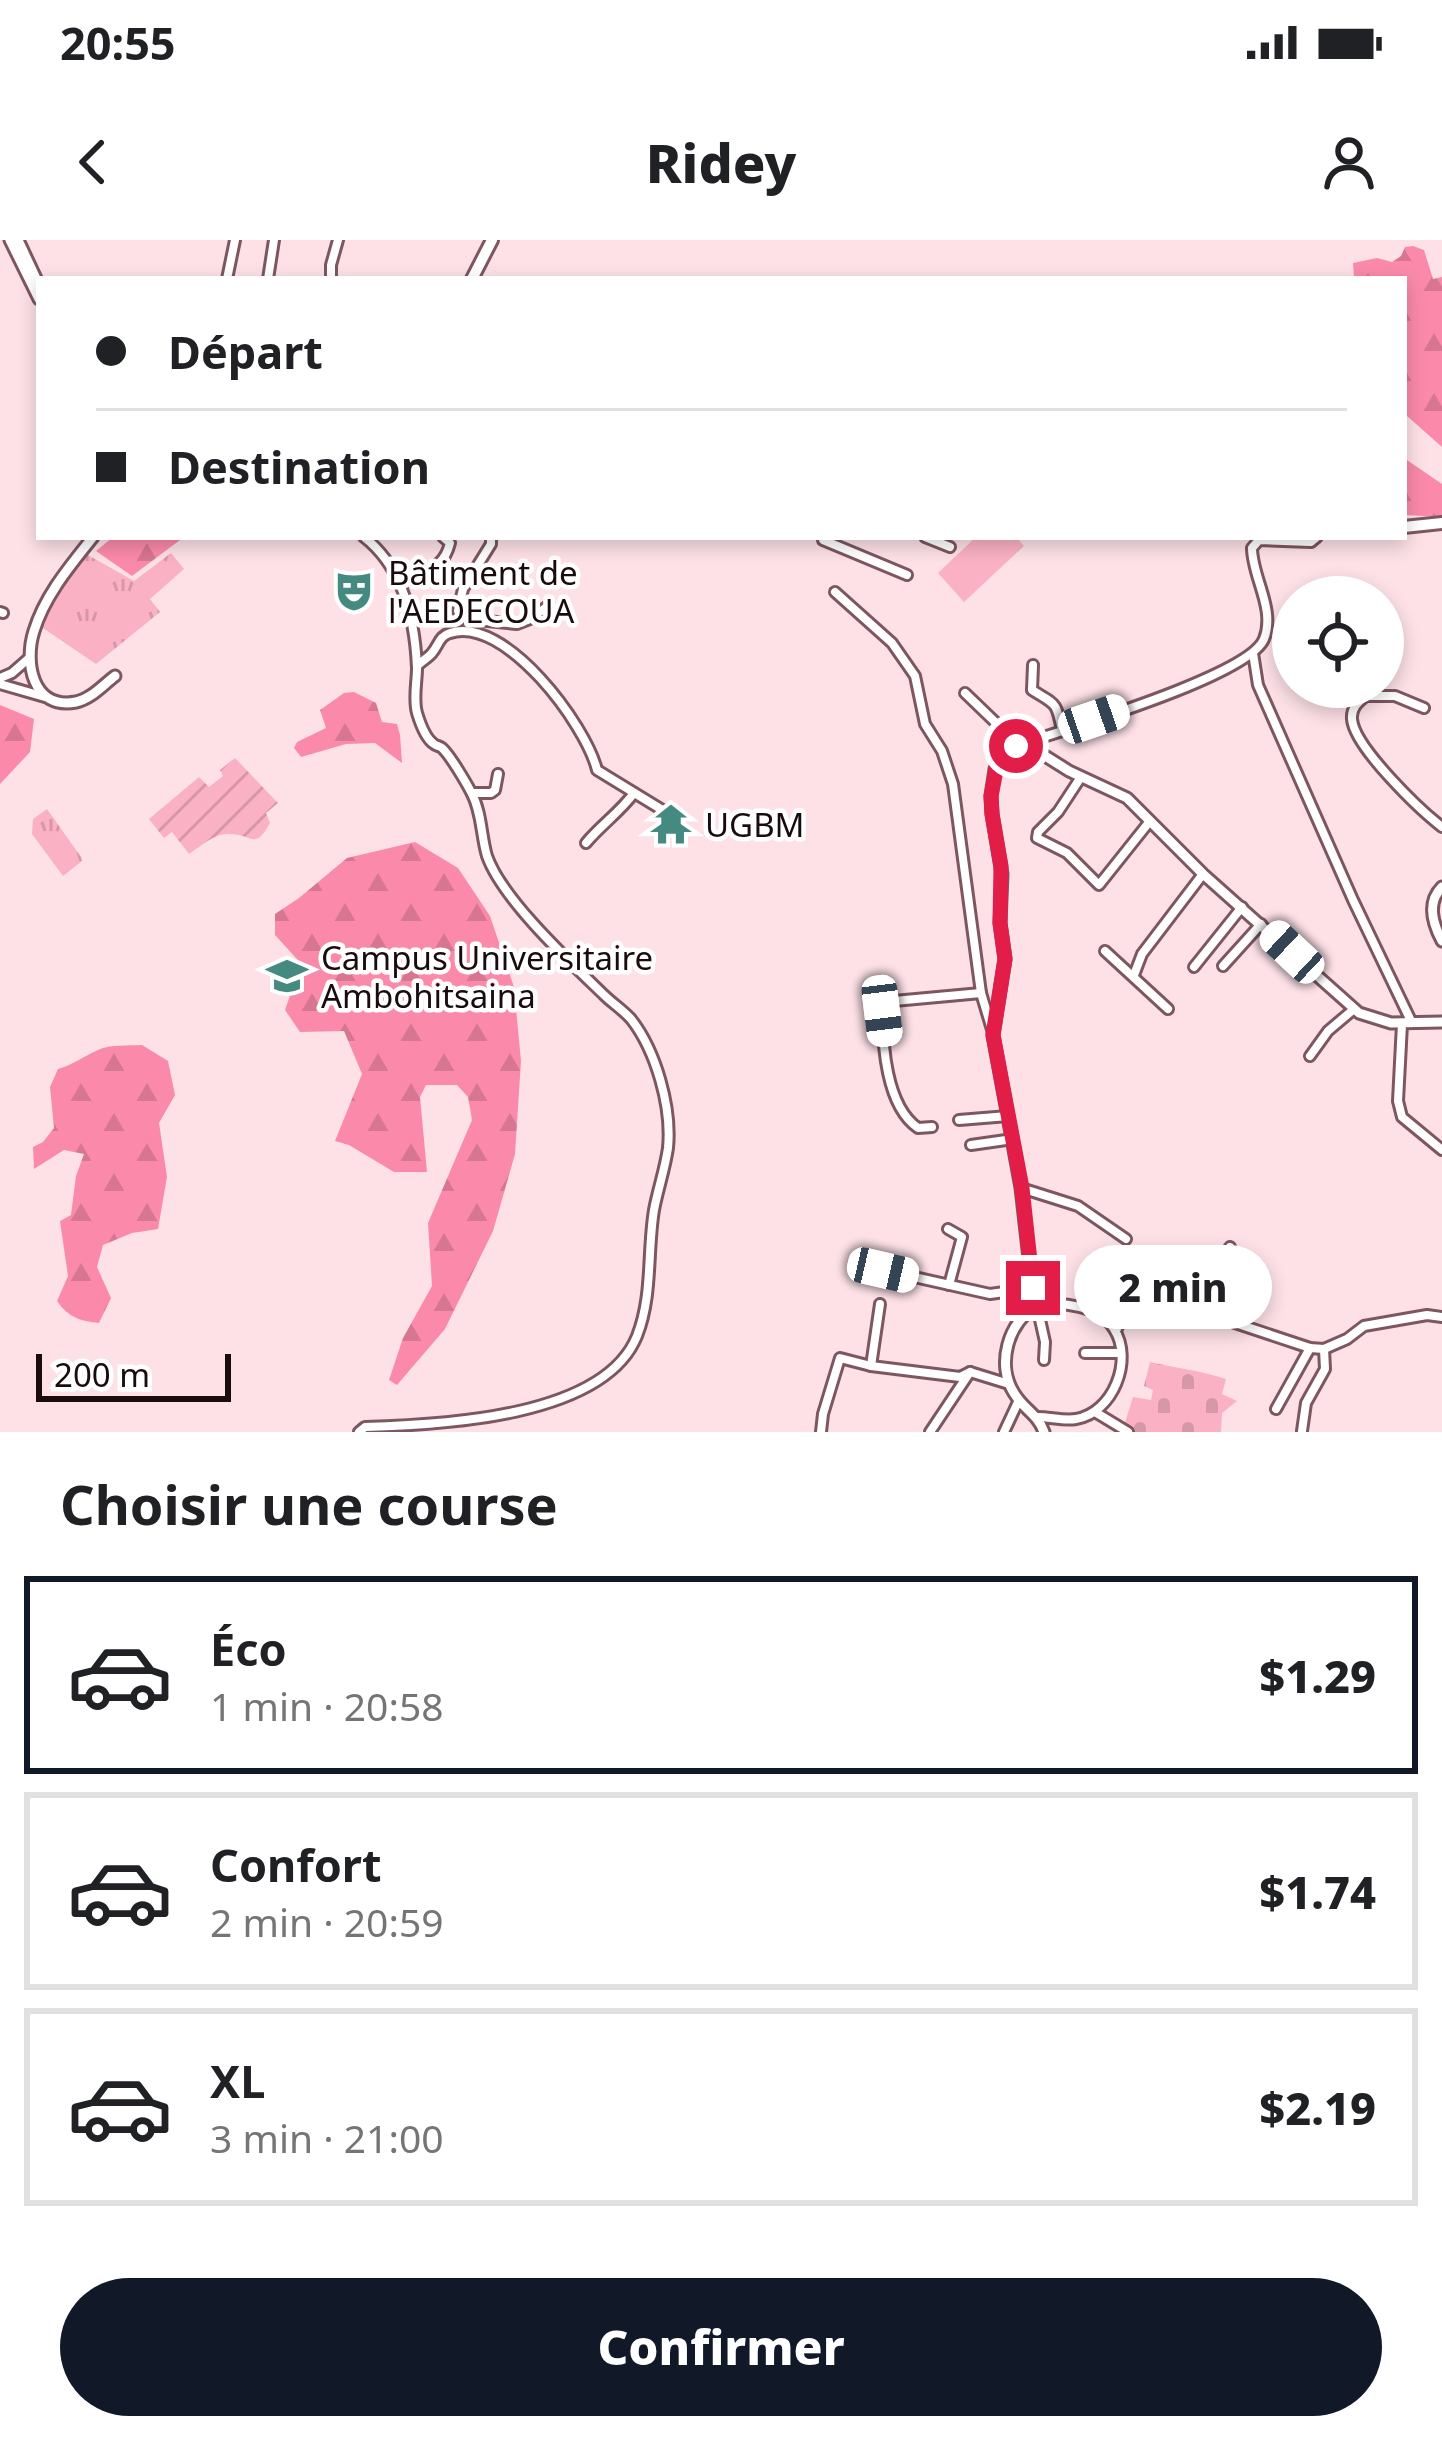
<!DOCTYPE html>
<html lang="fr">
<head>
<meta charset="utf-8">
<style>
	body { margin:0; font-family:"Noto Sans",sans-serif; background:#f2f2f2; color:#202124; height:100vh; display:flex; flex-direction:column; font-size:45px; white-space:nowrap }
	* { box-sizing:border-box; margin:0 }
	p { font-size:39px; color:#757577 }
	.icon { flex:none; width:66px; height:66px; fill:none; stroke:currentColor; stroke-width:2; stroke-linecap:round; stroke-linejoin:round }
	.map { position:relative; height:1192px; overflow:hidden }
	.sheet { display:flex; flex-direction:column; background:#fff; flex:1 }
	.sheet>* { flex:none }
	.top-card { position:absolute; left:36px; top:36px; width:1371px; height:264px; border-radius:0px; box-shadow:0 6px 18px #0003; display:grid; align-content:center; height:264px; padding:0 60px; background:#fff }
	.fabs { position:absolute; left:1272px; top:336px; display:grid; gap:24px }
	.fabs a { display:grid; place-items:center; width:132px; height:132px; border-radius:50%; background:#fff; box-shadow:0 6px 18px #0003; font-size:60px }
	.scale { position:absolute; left:36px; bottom:30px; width:195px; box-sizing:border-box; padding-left:12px; border:6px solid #1a0b0f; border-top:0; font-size:33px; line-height:42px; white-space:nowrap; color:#1a0b0f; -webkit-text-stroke:9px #fff; paint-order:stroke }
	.end { position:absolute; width:54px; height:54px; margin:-27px; border:15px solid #e11d48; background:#fff; box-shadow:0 0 0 6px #fff }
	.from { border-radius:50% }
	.bubble { position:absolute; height:84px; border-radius:42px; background:#fff; box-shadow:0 6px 18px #0003; font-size:39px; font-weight:800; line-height:84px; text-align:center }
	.car { position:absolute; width:36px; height:72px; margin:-36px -18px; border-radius:15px; box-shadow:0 0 9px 3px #0007; background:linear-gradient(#fff 24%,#345 0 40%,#fff 0 76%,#345 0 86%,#fff 0) }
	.top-card b { display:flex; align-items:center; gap:42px; height:114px; font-size:45px }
	.top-card b+b { border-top:3px solid #e0e0e0 }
	.top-card i { width:30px; height:30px; background:#202124 }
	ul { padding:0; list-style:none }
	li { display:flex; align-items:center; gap:36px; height:198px; margin:0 24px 18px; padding:0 36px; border:6px solid #e0e0e0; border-radius:0px }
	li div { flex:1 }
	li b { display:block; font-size:45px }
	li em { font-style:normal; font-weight:800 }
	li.on { border-color:#111827 }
	li>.icon { width:108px; height:108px; stroke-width:1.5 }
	h2 { padding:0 60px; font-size:54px; line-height:144px }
	.action { display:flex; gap:24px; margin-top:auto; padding:24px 60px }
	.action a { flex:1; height:138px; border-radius:72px; background:#111827; color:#fff; font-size:48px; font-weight:800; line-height:138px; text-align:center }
	.status { display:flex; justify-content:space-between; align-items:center; height:84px; padding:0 60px; background:#fff; direction:ltr }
	.status svg { height:33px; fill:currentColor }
	header { display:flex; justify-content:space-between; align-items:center; height:156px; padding:0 60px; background:#fff; font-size:54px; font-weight:800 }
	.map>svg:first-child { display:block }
	.grass { fill:url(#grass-tufts) }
	.forest { fill:url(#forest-firs) }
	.cemetery { fill:url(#cemetery-stones) }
	.garden { fill:url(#garden-furrows) }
	.pitch { fill:#fab1c3 }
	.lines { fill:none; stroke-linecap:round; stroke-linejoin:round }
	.minor-casing { stroke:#7d5660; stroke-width:14 }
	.tertiary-casing { stroke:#7d5660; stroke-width:15 }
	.secondary-casing { stroke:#7d5660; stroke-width:16 }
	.minor { stroke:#fff; stroke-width:8 }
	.tertiary { stroke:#fff; stroke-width:9 }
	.secondary { stroke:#fff; stroke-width:10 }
	.route { stroke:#e11d48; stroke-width:15 }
	.labels { text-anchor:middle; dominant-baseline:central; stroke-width:9; stroke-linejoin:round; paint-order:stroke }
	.poi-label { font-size:33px; fill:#1a0b0f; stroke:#fff; text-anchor:start }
</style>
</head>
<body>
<div class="status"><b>20:55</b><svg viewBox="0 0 49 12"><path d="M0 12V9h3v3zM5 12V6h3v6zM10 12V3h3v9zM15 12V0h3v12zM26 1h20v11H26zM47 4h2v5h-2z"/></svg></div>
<header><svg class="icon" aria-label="back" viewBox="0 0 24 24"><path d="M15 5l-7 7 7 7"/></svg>Ridey<svg class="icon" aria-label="person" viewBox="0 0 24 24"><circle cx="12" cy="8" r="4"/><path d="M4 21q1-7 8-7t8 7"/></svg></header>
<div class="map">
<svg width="1442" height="1192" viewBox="0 0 1442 1192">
	<defs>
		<pattern id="grass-tufts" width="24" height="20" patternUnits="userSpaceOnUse" patternTransform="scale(3)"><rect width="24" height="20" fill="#fab1c3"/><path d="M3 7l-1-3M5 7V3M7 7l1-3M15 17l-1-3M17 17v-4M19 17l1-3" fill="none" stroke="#d697a6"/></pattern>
		<pattern id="forest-firs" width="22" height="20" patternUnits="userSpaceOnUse" patternTransform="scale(3)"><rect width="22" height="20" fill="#fb8aaa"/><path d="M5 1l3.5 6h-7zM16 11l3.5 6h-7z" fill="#d77691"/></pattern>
		<pattern id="cemetery-stones" width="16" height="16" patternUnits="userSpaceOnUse" patternTransform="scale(3)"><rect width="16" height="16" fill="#fab1c3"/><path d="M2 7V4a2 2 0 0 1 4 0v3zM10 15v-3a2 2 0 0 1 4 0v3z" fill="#d697a6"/></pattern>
		<pattern id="garden-furrows" width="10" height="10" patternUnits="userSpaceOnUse" patternTransform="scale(3)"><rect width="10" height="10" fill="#fab1c3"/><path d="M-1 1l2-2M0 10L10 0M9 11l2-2" fill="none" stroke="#d697a6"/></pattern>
	</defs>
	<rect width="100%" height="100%" fill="#fde1e7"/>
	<!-- grass -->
	<g class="grass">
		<polygon points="171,313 184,329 150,359 160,372 96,424 40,386 63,347 88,315 134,341"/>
		<polygon points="47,569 81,617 82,621 63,636 32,594 33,579"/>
	</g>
	<!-- forest -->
	<g class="forest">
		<polygon points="1413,6 1424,10 1433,39 1442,37 1442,207 1407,176 1404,177 1404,39 1339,39 1354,37 1353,23 1377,18 1392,22 1401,16 1405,7"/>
		<polygon points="1404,218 1442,244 1442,277 1404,275"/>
		<polygon points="113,297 184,297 132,336 96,311"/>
		<polygon points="354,452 376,463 382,482 397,484 400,495 402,523 375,503 346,504 301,517 294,508 297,502 326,488 320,470 344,453"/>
		<polygon points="0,465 34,479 30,512 0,544"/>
		<polygon points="415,602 458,628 490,676 514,747 521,821 515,914 493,991 445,1089 397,1145 389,1140 403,1098 432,1046 428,983 472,880 468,857 457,845 426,845 420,857 427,932 394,932 349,905 335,901 362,834 344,791 300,792 285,770 292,750 306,729 275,695 275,674 299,658 347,618"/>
		<path d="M142,805L168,821L175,855L159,883L167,937L158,989L132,993L103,1005L97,1027L111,1058L99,1083C80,1081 68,1077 57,1061L68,1036L60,981L71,975L76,936L84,914L64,910L34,929L33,907L43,902L54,888L50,847L58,829C73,825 84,816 98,810C111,804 128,806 142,805Z"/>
	</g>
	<!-- cemetery -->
	<path class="cemetery" d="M1150,1122C1176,1128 1199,1130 1226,1139L1222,1154L1237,1161L1222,1173L1221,1192H1122L1133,1157L1151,1160L1153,1150L1144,1146Z"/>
	<!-- garden -->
	<path class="garden" d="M235,518L278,563L266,573L270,583C254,612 253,593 227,594C214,594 201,606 189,614L172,592L164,598L149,579L199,537L209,547L223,536L220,530Z"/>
	<!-- pitch -->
	<polygon class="pitch" points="976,297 1016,297 1024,306 964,362 938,333"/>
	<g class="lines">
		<!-- minor casing -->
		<g class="minor-casing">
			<g id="minor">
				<polyline points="227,39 235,0"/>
				<polyline points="268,39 274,0"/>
				<polyline points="331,39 331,25 338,0"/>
				<polyline points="491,297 491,304 463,349 458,371 466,379 517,384 530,379 548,366"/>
				<polyline points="823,297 823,300 907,335"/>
				<polyline points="925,297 950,307"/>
				<path d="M417,333C436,327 445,323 450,303L443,297"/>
				<polyline points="835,352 892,403 915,436 925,484 942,511 953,544 981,753 993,793"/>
				<polyline points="0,372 3,373"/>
				<polyline points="1253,413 1258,445 1353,660 1412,783"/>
				<path d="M418,425C421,422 430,416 432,413C439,405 439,396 450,393C505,375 586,485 597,530L664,571"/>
				<path d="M1033,425L1032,450C1056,465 1056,461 1062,490"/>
				<polyline points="0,438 12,433 28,419"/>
				<polyline points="0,444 45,457"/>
				<path d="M965,453L1019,505C1063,490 1249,436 1264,399C1276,369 1252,337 1252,308L1259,300L1311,302L1317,297"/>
				<path d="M1424,468L1395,456H1366C1358,462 1351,468 1352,479C1354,507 1420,570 1442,587"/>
				<polyline points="1081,537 1058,572 1038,592 1037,598 1067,613 1099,645 1150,581"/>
				<polyline points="472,553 491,553 495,550 498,534"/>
				<path d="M586,603C601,585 620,572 634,553"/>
				<polyline points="1105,711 1168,769"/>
				<polyline points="1223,726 1261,684"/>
				<polyline points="1194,727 1242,667"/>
				<polyline points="1134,735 1142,714 1203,634"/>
				<polyline points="1402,784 1398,861 1402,877 1442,910"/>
				<polyline points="1310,816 1328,791 1354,769"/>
				<polyline points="959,880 1008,876"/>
				<path d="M932,887L918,888C886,866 882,804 883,768L894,761L981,753"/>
				<polyline points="971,905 1013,899"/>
				<polyline points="1021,948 1078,966 1126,999"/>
				<polyline points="948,989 962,997 949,1045"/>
				<polyline points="883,1030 990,1054 1033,1048"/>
				<polyline points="1220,1077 1230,1007"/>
				<polyline points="1116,1091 1123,1074 1129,1071 1162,1075 1202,1072 1310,1108 1324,1109 1347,1099 1364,1086 1427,1075 1442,1077"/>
				<polyline points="1085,1113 1121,1113"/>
				<polyline points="871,1126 880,1064"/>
				<polyline points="1276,1169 1310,1108"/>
				<polyline points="1095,1172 1128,1192"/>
				<path d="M1038,1177C1050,1177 1064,1181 1076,1179C1113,1173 1134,1120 1114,1089C1100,1066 1062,1061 1037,1066L1045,1102L1044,1120"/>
				<polyline points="1302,1191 1306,1163 1325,1129 1324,1109"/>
				<path d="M359,1192L365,1187C440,1185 604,1178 637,1096C653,1055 647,1013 654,970C658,949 665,929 668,908C672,867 656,811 631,779C623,770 612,763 604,755C570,722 502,659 487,616C481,596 482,573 472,554C467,544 450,515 442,508C440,506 436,506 434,504C425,498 420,483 417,473C413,459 417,442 417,428C415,380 404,328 364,297"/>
				<polyline points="821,1192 823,1174 840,1118 871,1126 960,1137 970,1132"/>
				<polyline points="930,1192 970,1132 1009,1144"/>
				<polyline points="1004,1192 1019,1160"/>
			</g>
		</g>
		<!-- tertiary casing -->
		<g class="tertiary-casing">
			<g id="tertiary">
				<polyline points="10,0 39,59"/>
				<polyline points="18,0 39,45"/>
				<path d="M93,297C70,326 45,355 34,391C24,422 32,470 76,462C91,459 103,445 115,436"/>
				<path d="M1442,647C1426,663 1433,684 1442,701"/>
				<path d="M1044,1192C1037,1173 1024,1170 1014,1153C996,1125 1008,1081 1037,1066L1031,1036L1021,948L993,795L1005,719L1000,683L1002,634L992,574L991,556L995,529L1005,511L1019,505L1031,507L1069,531L1127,558L1203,634L1359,773L1391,783L1442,782"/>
			</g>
		</g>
		<!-- secondary casing -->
		<g class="secondary-casing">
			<g id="secondary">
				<polyline points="472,39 492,0"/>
				<polyline points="1404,287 1442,283"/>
			</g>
		</g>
		<!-- minor -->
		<use href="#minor" class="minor"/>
		<!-- tertiary -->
		<use href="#tertiary" class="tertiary"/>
		<!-- secondary -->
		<use href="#secondary" class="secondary"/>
	</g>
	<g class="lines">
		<!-- route -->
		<polyline class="route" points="1016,506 1005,512 998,520 991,556 992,574 1001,626 1000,683 1005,719 993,795 1022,948 1033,1048"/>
	</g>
	<!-- icons -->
	<defs>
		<g id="theatre-bare" transform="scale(3.24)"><path d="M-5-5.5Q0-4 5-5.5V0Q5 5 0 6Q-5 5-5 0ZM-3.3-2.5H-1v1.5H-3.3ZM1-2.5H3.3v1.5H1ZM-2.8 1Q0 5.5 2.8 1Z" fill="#458a80" stroke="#fff" stroke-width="2.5" paint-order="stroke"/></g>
		<g id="temple-bare" transform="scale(3.24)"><path d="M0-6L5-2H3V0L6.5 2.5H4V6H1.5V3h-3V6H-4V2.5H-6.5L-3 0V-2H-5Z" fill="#458a80" stroke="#fff" stroke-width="2.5" paint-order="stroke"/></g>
		<g id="university-bare" transform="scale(3.24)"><path d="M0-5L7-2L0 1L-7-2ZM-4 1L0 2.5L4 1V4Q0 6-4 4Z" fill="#458a80" stroke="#fff" stroke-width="2.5" paint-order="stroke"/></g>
	</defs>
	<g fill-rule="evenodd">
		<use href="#theatre-bare" x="354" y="351"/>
		<use href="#temple-bare" x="671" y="584"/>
		<use href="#university-bare" x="287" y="736"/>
	</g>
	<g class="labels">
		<!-- poi labels -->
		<g class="poi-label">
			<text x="388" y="332">Bâtiment de<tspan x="388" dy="38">l'AEDECOUA</tspan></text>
			<text x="705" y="584">UGBM</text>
			<text x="321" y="717">Campus Universitaire<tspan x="321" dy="38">Ambohitsaina</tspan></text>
		</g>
	</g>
</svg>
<div class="fabs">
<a><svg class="icon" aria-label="locate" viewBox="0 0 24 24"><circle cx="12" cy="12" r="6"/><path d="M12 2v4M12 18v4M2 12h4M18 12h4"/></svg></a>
</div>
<div class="scale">200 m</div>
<i class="end from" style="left:1016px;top:506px"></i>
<i class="end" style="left:1033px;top:1048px"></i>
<div class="bubble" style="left:1074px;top:1005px;width:198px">2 min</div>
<i class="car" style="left:1094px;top:479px;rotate:71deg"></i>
<i class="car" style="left:1292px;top:712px;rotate:313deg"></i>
<i class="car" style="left:882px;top:771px;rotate:173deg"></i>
<i class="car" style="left:883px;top:1030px;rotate:103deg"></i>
<div class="top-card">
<b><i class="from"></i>Départ</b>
<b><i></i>Destination</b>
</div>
</div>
<section class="sheet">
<h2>Choisir une course</h2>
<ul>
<li class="on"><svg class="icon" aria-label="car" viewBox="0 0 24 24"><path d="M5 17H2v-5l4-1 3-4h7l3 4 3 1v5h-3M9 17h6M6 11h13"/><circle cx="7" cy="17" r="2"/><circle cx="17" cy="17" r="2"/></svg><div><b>Éco</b><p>1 min · 20:58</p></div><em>$1.29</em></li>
<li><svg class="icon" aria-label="car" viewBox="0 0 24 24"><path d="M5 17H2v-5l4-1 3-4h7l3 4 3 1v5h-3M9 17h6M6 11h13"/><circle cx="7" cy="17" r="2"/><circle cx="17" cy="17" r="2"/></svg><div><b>Confort</b><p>2 min · 20:59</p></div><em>$1.74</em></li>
<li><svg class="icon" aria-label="car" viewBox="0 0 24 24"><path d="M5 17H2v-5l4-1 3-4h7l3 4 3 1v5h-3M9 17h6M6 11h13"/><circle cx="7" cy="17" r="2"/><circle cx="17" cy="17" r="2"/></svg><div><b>XL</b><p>3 min · 21:00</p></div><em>$2.19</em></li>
</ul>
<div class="action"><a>Confirmer</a></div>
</section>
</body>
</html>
